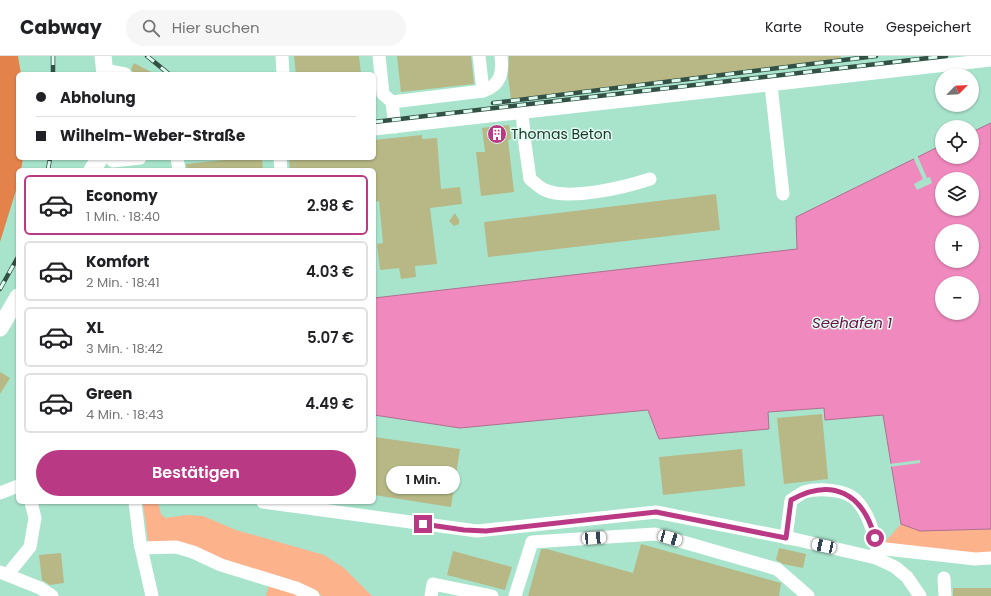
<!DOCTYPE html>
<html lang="de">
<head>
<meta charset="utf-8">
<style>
	body { margin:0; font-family:Poppins,sans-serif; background:#f6f6f6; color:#202124; height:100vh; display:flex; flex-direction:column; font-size:15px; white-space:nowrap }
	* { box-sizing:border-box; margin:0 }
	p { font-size:13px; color:#757577 }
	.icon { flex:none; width:22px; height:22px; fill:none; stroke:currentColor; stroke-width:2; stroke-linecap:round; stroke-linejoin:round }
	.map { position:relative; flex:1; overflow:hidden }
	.sheet { position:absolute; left:16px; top:112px; width:360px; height:336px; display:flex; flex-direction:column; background:#fff; border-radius:6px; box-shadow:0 1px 3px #0004 }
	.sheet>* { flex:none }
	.hud { position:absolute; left:16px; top:16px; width:360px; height:88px; border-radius:6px; box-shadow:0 1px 3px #0004; display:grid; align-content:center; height:88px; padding:0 20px; background:#fff }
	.needle { width:26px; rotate:66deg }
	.fabs { position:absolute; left:935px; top:12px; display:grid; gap:8px }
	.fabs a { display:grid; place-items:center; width:44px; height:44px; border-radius:50%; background:#fff; box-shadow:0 1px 3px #0004; font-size:20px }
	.end { position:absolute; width:18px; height:18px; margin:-9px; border:5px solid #ba3984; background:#fff; box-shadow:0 0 0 2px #fff }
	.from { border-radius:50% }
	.bubble { position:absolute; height:28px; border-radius:14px; background:#fff; box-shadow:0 1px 3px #0004; font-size:13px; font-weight:600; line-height:28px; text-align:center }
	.car { position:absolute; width:12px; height:24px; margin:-12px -6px; border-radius:5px; box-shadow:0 0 3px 1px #0007; background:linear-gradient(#fff 24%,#345 0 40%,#fff 0 76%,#345 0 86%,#fff 0) }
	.hud b { display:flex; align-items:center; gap:14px; height:38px; font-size:15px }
	.hud b+b { border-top:1px solid #e0e0e0 }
	.hud i { width:10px; height:10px; background:#202124 }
	ul { padding:7px 0 0; list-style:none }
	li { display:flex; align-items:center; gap:12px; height:60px; margin:0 8px 6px; padding:0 12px; border:2px solid #e0e0e0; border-radius:6px }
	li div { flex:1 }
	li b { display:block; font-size:15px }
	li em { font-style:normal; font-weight:600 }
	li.active { border-color:#ba3984 }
	li>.icon { width:36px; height:36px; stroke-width:1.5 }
	.button { display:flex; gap:8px; margin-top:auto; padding:8px 20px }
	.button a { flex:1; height:46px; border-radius:24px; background:#ba3984; color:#fff; font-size:16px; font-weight:600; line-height:46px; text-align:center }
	header { display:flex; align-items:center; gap:24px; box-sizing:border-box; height:56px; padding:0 20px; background:#fff; border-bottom:1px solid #e0e0e0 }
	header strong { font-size:19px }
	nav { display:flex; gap:22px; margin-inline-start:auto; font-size:14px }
	.search { width:280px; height:36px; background:#f6f6f6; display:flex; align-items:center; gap:10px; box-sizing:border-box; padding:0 14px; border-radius:22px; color:#757577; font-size:15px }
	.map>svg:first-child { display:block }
	.green { fill:#fcb28b }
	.forest { fill:#e3824a }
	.water { fill:#f089bd; stroke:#b06f91; fill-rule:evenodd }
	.pier { fill:#a8e3cc }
	.building { fill:#b7b885 }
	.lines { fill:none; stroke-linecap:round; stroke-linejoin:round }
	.minor { stroke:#fff; stroke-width:13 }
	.major { stroke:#fff; stroke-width:17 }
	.rail-casing { stroke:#335045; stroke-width:4.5 }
	.rail { stroke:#e0fdf1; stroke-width:3; stroke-dasharray:9; stroke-linecap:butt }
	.route { stroke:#ba3984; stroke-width:5 }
	.labels { text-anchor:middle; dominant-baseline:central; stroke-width:3; stroke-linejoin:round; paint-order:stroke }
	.poi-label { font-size:14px; fill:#1b322a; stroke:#e0fdf1; text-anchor:start }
	.water-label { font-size:15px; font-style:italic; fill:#6b0f47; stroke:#e0fdf1 }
</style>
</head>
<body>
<header>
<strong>Cabway</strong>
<div class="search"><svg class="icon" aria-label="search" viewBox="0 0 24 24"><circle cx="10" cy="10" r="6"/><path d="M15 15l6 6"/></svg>Hier suchen</div>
<nav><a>Karte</a><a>Route</a><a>Gespeichert</a></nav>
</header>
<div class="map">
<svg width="991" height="540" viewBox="0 0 991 540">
	<rect width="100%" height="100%" fill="#a8e3cc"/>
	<!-- green -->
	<g class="green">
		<polygon points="143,446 158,446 161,458 165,462 187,459 203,460 236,474 324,499 344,512 372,540 322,540 317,536 150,487 148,485"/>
		<polygon points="901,468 920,475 991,473 991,508 876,496"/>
		<polygon points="269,529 304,540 266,540"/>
	</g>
	<!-- forest -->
	<polygon class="forest" points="0,0 18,0 21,18 18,18 18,102 23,102 21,114 18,114 17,131 0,186"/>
	<!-- water -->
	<path class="water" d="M991,67V473L920,475L901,468L883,359L825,364L824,352L768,356L769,373L659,383L648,354L460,372L374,359V242L797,193L796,161L942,89V101H972V76ZM942,123H972V153H942ZM942,175H972V205H942ZM942,227H972V257H942Z"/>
	<!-- pier -->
	<g class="pier">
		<polygon points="917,99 927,122 930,121 932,127 917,134 914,128 923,123 913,101"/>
		<polygon points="920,404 920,407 889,411 889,408"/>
	</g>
	<!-- building -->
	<g class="building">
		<polygon points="294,0 359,0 361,18 296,18"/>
		<polygon points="397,0 471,0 474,28 401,36"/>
		<polygon points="509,0 841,0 841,5 511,43 508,21"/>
		<polygon points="134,7 155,18 136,18 133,16 131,13"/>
		<polygon points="509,69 511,83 508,84 514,136 481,140 476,96 485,96 482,72"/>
		<polygon points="422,79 422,83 437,82 441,133 460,131 462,148 430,152 437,208 415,210 416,221 401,223 399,212 380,214 377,188 383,187 379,145 374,146 374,114 290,114 289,102 374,102 374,84"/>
		<polygon points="243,102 262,102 263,114 187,114 186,108"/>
		<polygon points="716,138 720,174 488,201 484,166"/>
		<polygon points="455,157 459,164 459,168 454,170 449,165"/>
		<polygon points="0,316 10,322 0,338"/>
		<polygon points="822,358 828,423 784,428 777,362"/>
		<polygon points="374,381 460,393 451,451 374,439"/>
		<polygon points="742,393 745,430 663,439 659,401"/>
		<polygon points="641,488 781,527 779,540 528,540 541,493 547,493 633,517"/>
		<polygon points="779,492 806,498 803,512 783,508 776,504"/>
		<polygon points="453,495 512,511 505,534 447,519"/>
		<polygon points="61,497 64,527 50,529 42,524 39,499"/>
		<rect x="953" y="532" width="38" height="8"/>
	</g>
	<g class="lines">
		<!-- minor -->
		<g class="minor">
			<polyline points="282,0 283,18"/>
			<polyline points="379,0 383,38 392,46 395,71"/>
			<polyline points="104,14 125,18"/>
			<polyline points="771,29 783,138"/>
			<path d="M483,35C501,29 503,17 501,0"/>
			<polyline points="392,46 483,35 479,0"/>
			<path d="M522,57L525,88L530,123C535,127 540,132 545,134C569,145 626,131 650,123"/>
			<polyline points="374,73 991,4"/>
			<polyline points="177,102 179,114"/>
			<polyline points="280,102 281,114"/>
			<polyline points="113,105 140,102"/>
			<polyline points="0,437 18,430"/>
			<polyline points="135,446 140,487 152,540"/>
			<polyline points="263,446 477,475 656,456 794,483 876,502 895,511 907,521 920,540"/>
			<path d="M786,482L791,444C795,442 800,438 804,436C818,432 845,433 856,444C868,456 873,475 877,492"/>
			<polyline points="141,492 176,491 193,496 221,509 296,532 313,540"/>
			<polyline points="876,499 877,492 975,503 991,502"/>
			<polyline points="0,516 40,532 52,540"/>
			<polyline points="8,518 30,491 35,462 31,446"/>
			<polyline points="944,522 945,540"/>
			<polyline points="431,540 433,528 492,540"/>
			<polyline points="515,540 532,486 655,478 777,513 808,540"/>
		</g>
		<!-- major -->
		<g class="major">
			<polyline points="103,0 105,18"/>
			<polyline points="92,114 100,102"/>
			<polyline points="0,272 18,241"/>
		</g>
		<!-- rail casing -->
		<g class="rail-casing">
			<g id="rail">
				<polyline points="53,0 53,18"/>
				<polyline points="147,0 169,18"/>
				<polyline points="493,47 876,0"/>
				<polyline points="374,66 946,0"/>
				<polyline points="48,114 50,102"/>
				<polyline points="0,233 18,201"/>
			</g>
		</g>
		<!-- rail -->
		<use href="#rail" class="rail"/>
	</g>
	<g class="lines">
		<!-- route -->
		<path class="route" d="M423,468L464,474L486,475L656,456L786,482L791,444C832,421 863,437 875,482"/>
	</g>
	<!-- icons -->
	<defs>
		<g id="building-disc" transform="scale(1)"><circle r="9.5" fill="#ba3984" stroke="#e0fdf1"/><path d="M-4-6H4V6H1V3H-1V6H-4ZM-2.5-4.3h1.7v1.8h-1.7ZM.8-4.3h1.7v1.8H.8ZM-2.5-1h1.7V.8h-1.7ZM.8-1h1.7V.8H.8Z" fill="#fff"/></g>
	</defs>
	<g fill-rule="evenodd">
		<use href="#building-disc" x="497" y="78"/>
	</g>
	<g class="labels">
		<!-- poi labels -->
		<g class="poi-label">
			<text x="511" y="78">Thomas Beton</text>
		</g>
		<!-- water labels -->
		<g class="water-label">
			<text x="852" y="266">Seehafen 1</text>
		</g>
	</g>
</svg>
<div class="fabs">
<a><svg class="needle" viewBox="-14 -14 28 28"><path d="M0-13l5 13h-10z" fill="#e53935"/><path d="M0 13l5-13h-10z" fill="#757577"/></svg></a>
<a><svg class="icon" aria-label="locate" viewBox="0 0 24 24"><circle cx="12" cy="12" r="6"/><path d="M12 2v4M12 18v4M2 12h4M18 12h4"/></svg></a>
<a><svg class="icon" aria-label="layers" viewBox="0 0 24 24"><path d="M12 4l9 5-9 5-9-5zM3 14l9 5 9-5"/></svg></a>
<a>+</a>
<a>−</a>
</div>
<i class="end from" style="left:875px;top:482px"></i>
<i class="end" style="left:423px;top:468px"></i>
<div class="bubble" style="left:386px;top:410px;width:74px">1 Min.</div>
<i class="car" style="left:594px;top:482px;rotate:86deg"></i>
<i class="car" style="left:670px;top:482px;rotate:106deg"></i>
<i class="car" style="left:824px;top:490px;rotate:282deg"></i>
<div class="hud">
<b><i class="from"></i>Abholung</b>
<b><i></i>Wilhelm-Weber-Straße</b>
</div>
<section class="sheet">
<ul>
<li class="active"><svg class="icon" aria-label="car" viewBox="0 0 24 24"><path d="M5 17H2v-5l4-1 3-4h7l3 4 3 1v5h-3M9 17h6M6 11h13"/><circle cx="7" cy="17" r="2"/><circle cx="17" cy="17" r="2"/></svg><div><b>Economy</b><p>1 Min. · 18:40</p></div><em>2.98 €</em></li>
<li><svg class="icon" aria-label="car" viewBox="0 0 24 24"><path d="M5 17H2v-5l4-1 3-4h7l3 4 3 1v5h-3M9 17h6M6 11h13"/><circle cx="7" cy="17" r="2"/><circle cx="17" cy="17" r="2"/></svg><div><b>Komfort</b><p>2 Min. · 18:41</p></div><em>4.03 €</em></li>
<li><svg class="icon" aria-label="car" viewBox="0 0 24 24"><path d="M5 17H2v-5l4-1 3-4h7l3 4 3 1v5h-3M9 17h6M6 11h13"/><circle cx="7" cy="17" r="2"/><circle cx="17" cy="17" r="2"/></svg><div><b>XL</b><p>3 Min. · 18:42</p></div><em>5.07 €</em></li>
<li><svg class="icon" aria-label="car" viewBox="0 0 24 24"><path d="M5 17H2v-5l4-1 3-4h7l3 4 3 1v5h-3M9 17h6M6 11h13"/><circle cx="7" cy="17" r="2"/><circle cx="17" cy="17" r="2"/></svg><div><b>Green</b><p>4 Min. · 18:43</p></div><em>4.49 €</em></li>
</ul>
<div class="button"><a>Bestätigen</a></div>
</section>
</div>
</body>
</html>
